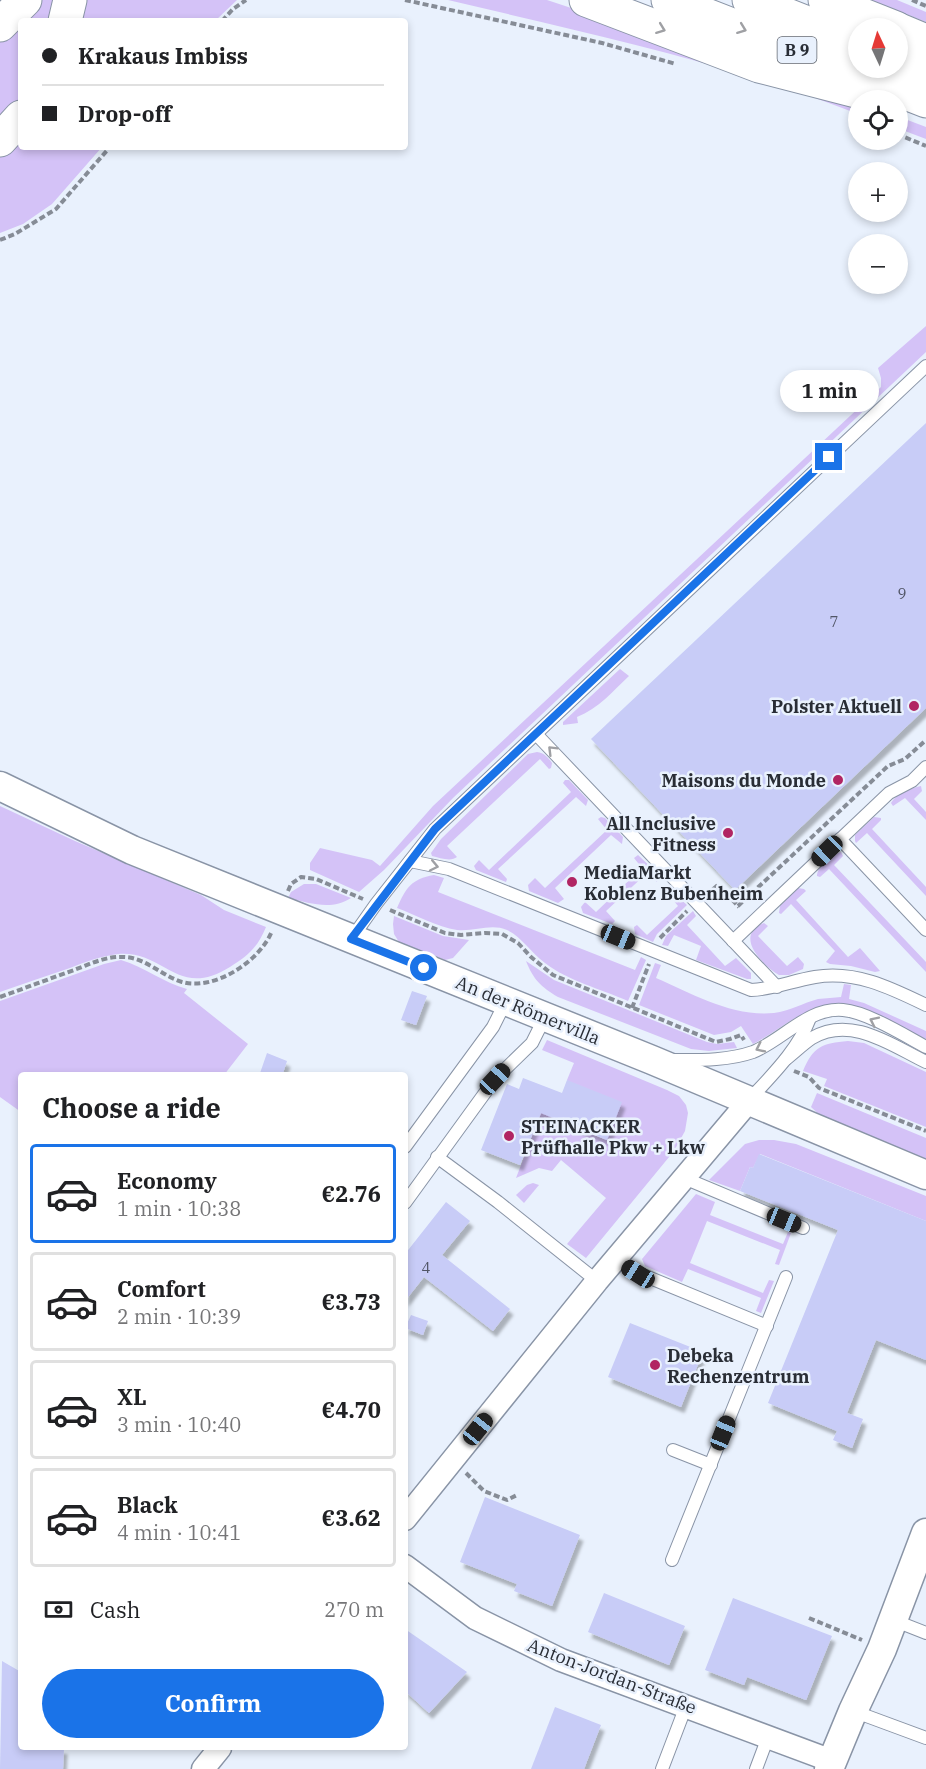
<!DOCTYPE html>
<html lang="en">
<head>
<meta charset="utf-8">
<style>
	body { margin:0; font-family:"IBM Plex Serif",serif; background:#f6f6f6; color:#202124; height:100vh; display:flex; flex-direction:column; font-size:22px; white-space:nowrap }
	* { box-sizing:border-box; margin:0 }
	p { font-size:20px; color:#757577 }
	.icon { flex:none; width:33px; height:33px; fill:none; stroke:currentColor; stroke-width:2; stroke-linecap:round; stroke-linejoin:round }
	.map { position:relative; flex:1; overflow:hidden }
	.panel { position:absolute; left:18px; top:1072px; width:390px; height:678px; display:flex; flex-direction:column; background:#fff; border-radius:6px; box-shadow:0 3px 9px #0003 }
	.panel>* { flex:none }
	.top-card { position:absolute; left:18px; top:18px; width:390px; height:132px; border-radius:6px; box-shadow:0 3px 9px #0003; display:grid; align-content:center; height:132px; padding:0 24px; background:#fff }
	.needle { width:39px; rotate:356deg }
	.fabs { position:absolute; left:848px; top:18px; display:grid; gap:12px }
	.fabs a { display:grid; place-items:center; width:60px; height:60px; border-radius:50%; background:#fff; box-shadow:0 3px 9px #0003; font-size:30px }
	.end { position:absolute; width:27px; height:27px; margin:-14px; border:8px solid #1a73e8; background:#fff; box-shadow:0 0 0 3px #fff }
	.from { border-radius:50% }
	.bubble { position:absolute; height:42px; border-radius:21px; background:#fff; box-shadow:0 3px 9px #0003; font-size:20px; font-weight:800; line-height:42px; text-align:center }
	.car { position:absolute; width:18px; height:36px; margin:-18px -9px; border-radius:8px; box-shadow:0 0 4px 2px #0007; background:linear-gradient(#222 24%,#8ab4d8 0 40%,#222 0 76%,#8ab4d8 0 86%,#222 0) }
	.top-card b { display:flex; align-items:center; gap:21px; height:57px; font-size:22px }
	.top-card b+b { border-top:2px solid #e0e0e0 }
	.top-card i { width:15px; height:15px; background:#202124 }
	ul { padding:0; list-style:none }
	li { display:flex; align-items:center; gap:18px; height:99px; margin:0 12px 9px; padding:0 12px; border:3px solid #e0e0e0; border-radius:6px }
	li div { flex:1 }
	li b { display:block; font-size:22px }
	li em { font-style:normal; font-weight:800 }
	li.selected { border-color:#1a73e8 }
	li>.icon { width:54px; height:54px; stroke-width:1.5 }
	h2 { padding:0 24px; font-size:27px; line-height:72px }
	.pay { display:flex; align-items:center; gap:15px; height:66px; padding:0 24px; font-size:22px }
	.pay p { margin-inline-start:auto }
	.cta { display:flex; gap:12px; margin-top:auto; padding:12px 24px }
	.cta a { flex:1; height:69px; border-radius:36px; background:#1a73e8; color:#fff; font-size:24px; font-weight:800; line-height:69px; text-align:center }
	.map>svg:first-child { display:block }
	.green { fill:#d4c2f7 }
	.building { fill:#c8ccf7; filter:url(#shadow) }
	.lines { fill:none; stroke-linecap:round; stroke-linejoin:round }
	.service-casing { stroke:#8994a6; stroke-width:14 }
	.minor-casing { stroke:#8994a6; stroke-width:25 }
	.tertiary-casing { stroke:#8994a6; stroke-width:31 }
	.trunk-casing { stroke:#8994a6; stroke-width:35 }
	.path { stroke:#868c96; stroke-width:4; stroke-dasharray:6 3; stroke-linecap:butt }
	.service { stroke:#fff; stroke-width:12 }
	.minor { stroke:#fff; stroke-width:22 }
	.tertiary { stroke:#fff; stroke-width:28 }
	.trunk { stroke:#fff; stroke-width:33 }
	.oneway { stroke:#9fa0a4 }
	.route { stroke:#1a73e8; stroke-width:8 }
	.poi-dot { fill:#b12563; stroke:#e9f1fd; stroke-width:2 }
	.labels { text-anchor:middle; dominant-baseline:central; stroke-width:5; stroke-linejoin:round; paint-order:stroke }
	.number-label { font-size:15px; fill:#515566 }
	.shield { fill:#e9f1fd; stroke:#636871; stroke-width:1.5 }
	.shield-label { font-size:16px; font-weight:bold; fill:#292d35 }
	.poi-label { font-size:18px; font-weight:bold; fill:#292d35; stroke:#e9f1fd; text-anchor:end }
	.street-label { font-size:18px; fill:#292d35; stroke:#e9f1fd }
</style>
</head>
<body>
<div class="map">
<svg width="926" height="1769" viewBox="0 0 926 1769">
	<defs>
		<filter id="shadow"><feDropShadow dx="3.5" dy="6" stdDeviation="1.5" flood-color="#0004"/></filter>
	</defs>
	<rect width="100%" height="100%" fill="#e9f1fd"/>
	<!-- green -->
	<g class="green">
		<polygon points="40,0 60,0 56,21 21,21 21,105 0,129 0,39"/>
		<polygon points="79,0 237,0 215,21 74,21"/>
		<path d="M448,0H547L858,103V114C726,62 586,33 448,0Z"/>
		<polygon points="871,0 897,0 926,12 926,22"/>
		<polygon points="897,116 926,127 926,139 897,128"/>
		<polygon points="21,134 21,147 102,147 52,204 23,224 0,233 0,156"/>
		<polygon points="926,326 926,352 453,798 384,870 359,892 310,870 310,863 320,848 372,860 380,866 433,806 881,387 881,378 878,368"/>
		<path d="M620,669L629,676C613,691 598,709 577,717L578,723L563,725V722Z"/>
		<path d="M537,752C544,753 548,757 552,763L551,768L549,769L540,759L447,846L457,857C451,862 440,858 432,856L431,853L441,839L528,754Z"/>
		<polygon points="565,780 569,780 588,800 586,806 576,797 498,869 507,879 506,882 476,870 474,866 479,860 489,870 571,792 563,783"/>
		<path d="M921,786L922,791L914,799L926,812V820L905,798L893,806L891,803C896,794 911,788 921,786Z"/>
		<path d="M0,806L75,841L201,895L224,910L266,927C258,947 248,956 230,967C177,1000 165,950 118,954C101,956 85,962 70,968C46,976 23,984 0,992Z"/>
		<polygon points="601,817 605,818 623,837 622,844 611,835 555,888 564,899 558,903 529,891 528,885 535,878 545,888 607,830 598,819"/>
		<polygon points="874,817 881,818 881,820 872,829 926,887 926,896 867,833 856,843 855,841 855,835"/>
		<path d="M841,852L843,856L834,865L926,962V972L829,869L820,877L817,876C817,867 832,854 841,852Z"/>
		<polygon points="638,855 658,874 657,882 647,873 606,911 615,921 612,924 583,913 581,907 585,902 596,912 642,868 634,858"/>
		<path d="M434,875L444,878L438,892L635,970L641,957L646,960L628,1001C601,989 568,981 545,963C531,953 522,937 507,930C491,923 474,932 457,930C437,927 416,915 397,908C406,888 411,879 434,875Z"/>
		<path d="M304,884H316L351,898C331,911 310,903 288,898L291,892Z"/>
		<polygon points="798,888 804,889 806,891 796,900 848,957 860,948 880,971 875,972 851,966 830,964 826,962 835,951 791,904 781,914 779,913 780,906"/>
		<polygon points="674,893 687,905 657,934 653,942 635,934 634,927 637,925 647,935 678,906 669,895"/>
		<polygon points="693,911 696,916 687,925 725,966 736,958 751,973 751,979 747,979 696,960 701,946 674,935 668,946 662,945 666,936"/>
		<polygon points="394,916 443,936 469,940 453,958 445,960 399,942 394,934 393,924"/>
		<path d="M764,923L768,926L758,936L787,966L798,957L804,964L803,969L789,975H779C762,965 733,935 764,923Z"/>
		<path d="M121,960C145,967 164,983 187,989L184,993L248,1044L224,1075L21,1076V1112L0,1097V1001L104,964Z"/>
		<path d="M526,961L554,980L707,1042L717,1044L734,1042L737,1048L709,1051L691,1049L558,997C541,987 533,979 526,961Z"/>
		<path d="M655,963L661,965L656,978C693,994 732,1017 774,1013C790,1011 803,1003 818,999C826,998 834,998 841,997L844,984L851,985L849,999L864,1003L926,1031V1039L844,1005C805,1003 786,1027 753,1044L741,1026L731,1032L714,1035L639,1005Z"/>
		<polygon points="547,1040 667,1090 679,1096 686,1105 688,1113 685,1131 674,1151 586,1258 567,1244 606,1198 561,1160 552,1171 539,1168 516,1178 546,1100 553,1118 606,1140 567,1080 574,1063 542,1050"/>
		<path d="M848,1041L864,1043L926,1072V1127L824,1086L827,1079L803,1071C813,1047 822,1043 848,1041Z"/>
		<polygon points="817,1093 926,1138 926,1164 823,1118 811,1107"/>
		<polygon points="759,1140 774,1140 796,1144 926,1196 926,1221 760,1154 753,1168 750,1167 740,1191 709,1180 745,1144"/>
		<polygon points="533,1183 539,1185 524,1203 516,1195 527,1185"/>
		<polygon points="696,1194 715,1202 710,1215 783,1244 788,1232 791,1233 779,1265 775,1264 780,1250 707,1221 690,1263 763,1293 769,1280 774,1281 761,1313 756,1311 761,1298 688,1269 682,1282 645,1266 642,1259"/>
	</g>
	<!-- building -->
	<g class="building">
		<polygon points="926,423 926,708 735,890 591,739"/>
		<polygon points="412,991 427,996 416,1025 401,1020"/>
		<polygon points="267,1053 287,1061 282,1076 259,1076"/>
		<polygon points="523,1078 562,1093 567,1080 622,1102 607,1140 541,1113 520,1165 481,1150 507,1084 519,1089"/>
		<polygon points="759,1154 926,1221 926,1360 876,1340 847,1413 863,1419 852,1448 833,1440 837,1431 768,1403 838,1230 740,1191 750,1167 753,1168"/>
		<polygon points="446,1202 470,1221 442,1255 510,1309 493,1331 424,1277 405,1301 405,1254"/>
		<polygon points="411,1315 428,1321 423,1335 405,1328"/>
		<polygon points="630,1323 703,1352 681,1407 608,1377"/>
		<polygon points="485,1497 580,1535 552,1606 514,1591 517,1584 460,1562"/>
		<polygon points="604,1593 685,1626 669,1665 588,1632"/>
		<polygon points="733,1598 832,1636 806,1700 747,1677 744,1685 705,1670"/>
		<polygon points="405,1629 467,1672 429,1713 405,1691"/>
		<polygon points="2,1661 21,1672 21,1748 64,1748 63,1769 0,1769"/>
		<polygon points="555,1707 601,1725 584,1769 531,1769"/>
	</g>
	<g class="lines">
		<!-- service casing -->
		<g class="service-casing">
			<g id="service">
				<polyline points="536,734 777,987"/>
				<polyline points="840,839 926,930"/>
				<path d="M410,861L449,869L751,990C775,989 791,981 815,977C855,970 891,988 926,1005"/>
				<polyline points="352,938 376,904 435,829 926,366"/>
				<polyline points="733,941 889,793 912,781 926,767"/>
				<path d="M786,1059C795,1052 803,1044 812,1038C851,1015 891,1045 926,1062"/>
				<path d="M671,1060C698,1060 727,1061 753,1052C783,1040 808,1007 843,1010C867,1012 904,1035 926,1047"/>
				<path d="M749,1100C771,1076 798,1050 810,1018"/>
				<polyline points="405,1147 493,1027 506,1001"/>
				<polyline points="437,1157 498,1202 597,1281"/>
				<polyline points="684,1178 803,1228"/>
				<polyline points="405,1203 495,1079 532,1043 545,1017"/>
				<polyline points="616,1259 638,1273 767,1326"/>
				<polyline points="673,1450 711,1465"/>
				<polyline points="672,1560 786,1277"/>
				<polyline points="893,1620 926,1633"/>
				<polyline points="853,1711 926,1738"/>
				<polyline points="662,1769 686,1706"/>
				<polyline points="756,1769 768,1737"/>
			</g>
		</g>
		<!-- minor casing -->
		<g class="minor-casing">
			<g id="minor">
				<polyline points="405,1519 597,1281 749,1101"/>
				<polyline points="405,1566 475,1618 561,1660 832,1761"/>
				<polyline points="203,1769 220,1748"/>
			</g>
		</g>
		<!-- tertiary casing -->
		<g class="tertiary-casing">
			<g id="tertiary">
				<polyline points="0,786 132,850 652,1060 926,1175"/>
				<polyline points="829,1769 853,1711 882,1649 926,1533"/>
			</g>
		</g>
		<!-- trunk casing -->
		<g class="trunk-casing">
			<g id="trunk">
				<polyline points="586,0 759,66 891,100"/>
				<polyline points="668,0 926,101"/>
				<polyline points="749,0 858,43"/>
				<polyline points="825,0 896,28"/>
				<polyline points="65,21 70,0"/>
				<polyline points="0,25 25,0"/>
				<polyline points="897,29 926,41"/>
				<polyline points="897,58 926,69"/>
				<polyline points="0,140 21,117"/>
			</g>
		</g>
		<!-- path -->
		<g class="path">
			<polyline points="405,0 602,43 676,64"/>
			<polyline points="912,0 926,6"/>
			<polyline points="222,21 233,9 246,0"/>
			<polyline points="897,134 926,146"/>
			<polyline points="0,240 15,234 56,209 110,147"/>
			<polyline points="288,891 291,884 301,877 316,879 363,899"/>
			<polyline points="706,895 718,885 739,907"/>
			<polyline points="738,906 888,766 905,759 926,740"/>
			<polyline points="390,910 445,933 461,935 485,933 502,934 518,943 531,957 553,975 716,1042 730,1039 741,1035 744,1040"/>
			<polyline points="660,938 687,911"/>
			<path d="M0,997C25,988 49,979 74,970C90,964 106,956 123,957C145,957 162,976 182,982C215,991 260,961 272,931"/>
			<polyline points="632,1008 649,964"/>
			<polyline points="794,1071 809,1077 819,1088 926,1131"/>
			<polyline points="466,1473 484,1491 507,1500 517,1495"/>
			<polyline points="809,1618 862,1640"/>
		</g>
		<!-- service -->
		<use href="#service" class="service"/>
		<!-- minor -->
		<use href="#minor" class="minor"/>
		<!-- tertiary -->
		<use href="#tertiary" class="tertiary"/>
		<!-- trunk -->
		<use href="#trunk" class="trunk"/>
	</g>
	<!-- one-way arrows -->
	<defs><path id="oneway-chevron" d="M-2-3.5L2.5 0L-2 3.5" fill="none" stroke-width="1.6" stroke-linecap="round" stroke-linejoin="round" transform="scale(1.5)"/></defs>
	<g class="oneway">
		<use href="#oneway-chevron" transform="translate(661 29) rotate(21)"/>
		<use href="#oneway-chevron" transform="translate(742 29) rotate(21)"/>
		<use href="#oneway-chevron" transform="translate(552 750) rotate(-135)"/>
		<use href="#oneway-chevron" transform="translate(434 866) rotate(12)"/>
		<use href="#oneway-chevron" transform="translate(874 1021) rotate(-154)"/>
		<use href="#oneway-chevron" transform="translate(760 1048) rotate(154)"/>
	</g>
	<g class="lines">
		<!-- route -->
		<polyline class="route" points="424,968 351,939 435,829 829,457"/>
	</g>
	<!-- markers -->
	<g class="poi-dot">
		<circle cx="914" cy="706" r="6"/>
		<circle cx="838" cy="780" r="6"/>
		<circle cx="728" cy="833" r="6"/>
		<circle cx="572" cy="882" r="6"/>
		<circle cx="509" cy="1136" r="6"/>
		<circle cx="655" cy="1365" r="6"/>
	</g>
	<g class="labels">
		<!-- number labels -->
		<g class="number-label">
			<text x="902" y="593">9</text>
			<text x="834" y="621">7</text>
			<text x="426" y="1267">4</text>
		</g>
		<!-- shield labels -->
		<rect class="shield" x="777.5" y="37" width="39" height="26" rx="4.5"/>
		<g class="shield-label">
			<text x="797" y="50">B 9</text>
		</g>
		<!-- poi labels -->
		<g class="poi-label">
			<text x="902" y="706">Polster Aktuell</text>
			<text x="826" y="780">Maisons du Monde</text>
			<text x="716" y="823">All Inclusive<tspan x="716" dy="21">Fitness</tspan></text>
			<text x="584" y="872" text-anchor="start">MediaMarkt<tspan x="584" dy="21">Koblenz Bubenheim</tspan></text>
			<text x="521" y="1126" text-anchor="start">STEINACKER<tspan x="521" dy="21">Prüfhalle Pkw + Lkw</tspan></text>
			<text x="667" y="1355" text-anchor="start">Debeka<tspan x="667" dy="21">Rechenzentrum</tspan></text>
		</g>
		<!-- street labels -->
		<g class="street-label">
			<text transform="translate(528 1010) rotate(22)">An der Römervilla</text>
			<text transform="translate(612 1676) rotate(21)">Anton-Jordan-Straße</text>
		</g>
	</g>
</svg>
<div class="fabs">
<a><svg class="needle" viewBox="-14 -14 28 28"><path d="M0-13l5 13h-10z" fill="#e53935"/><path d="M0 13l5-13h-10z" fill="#757577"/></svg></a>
<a><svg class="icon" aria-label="locate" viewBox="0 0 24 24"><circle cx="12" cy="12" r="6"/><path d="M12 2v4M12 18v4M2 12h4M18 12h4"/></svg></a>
<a>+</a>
<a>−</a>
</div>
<i class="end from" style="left:424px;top:968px"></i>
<i class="end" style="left:829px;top:457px"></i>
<div class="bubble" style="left:780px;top:370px;width:99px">1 min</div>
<i class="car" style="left:827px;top:851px;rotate:226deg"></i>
<i class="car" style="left:618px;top:937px;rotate:112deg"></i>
<i class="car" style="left:495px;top:1079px;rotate:43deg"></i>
<i class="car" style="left:784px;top:1220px;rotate:112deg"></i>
<i class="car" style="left:638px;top:1274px;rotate:302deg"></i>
<i class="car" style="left:478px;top:1429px;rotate:39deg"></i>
<i class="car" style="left:723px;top:1433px;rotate:22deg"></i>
<div class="top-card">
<b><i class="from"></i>Krakaus Imbiss</b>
<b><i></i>Drop-off</b>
</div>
<section class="panel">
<h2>Choose a ride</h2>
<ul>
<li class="selected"><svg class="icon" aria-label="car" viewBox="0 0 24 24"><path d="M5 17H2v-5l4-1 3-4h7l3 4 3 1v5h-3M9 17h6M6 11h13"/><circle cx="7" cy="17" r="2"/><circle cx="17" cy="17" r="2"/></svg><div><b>Economy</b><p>1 min · 10:38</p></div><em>€2.76</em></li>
<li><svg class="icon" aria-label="car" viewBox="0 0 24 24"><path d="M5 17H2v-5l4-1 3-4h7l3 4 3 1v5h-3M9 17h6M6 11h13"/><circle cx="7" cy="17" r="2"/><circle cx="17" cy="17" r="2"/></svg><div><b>Comfort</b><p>2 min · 10:39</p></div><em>€3.73</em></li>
<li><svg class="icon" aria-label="car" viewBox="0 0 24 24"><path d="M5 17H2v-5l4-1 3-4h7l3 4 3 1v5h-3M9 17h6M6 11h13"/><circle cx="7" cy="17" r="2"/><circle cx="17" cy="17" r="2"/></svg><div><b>XL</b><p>3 min · 10:40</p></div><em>€4.70</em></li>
<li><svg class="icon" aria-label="car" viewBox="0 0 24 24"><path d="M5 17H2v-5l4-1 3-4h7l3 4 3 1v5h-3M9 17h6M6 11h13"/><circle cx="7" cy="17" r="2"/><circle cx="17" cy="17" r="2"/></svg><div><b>Black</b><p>4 min · 10:41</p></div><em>€3.62</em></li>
</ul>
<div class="pay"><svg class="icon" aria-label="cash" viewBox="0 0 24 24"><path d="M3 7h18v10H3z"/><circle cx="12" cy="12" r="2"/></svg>Cash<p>270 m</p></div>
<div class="cta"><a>Confirm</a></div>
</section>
</div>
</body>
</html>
